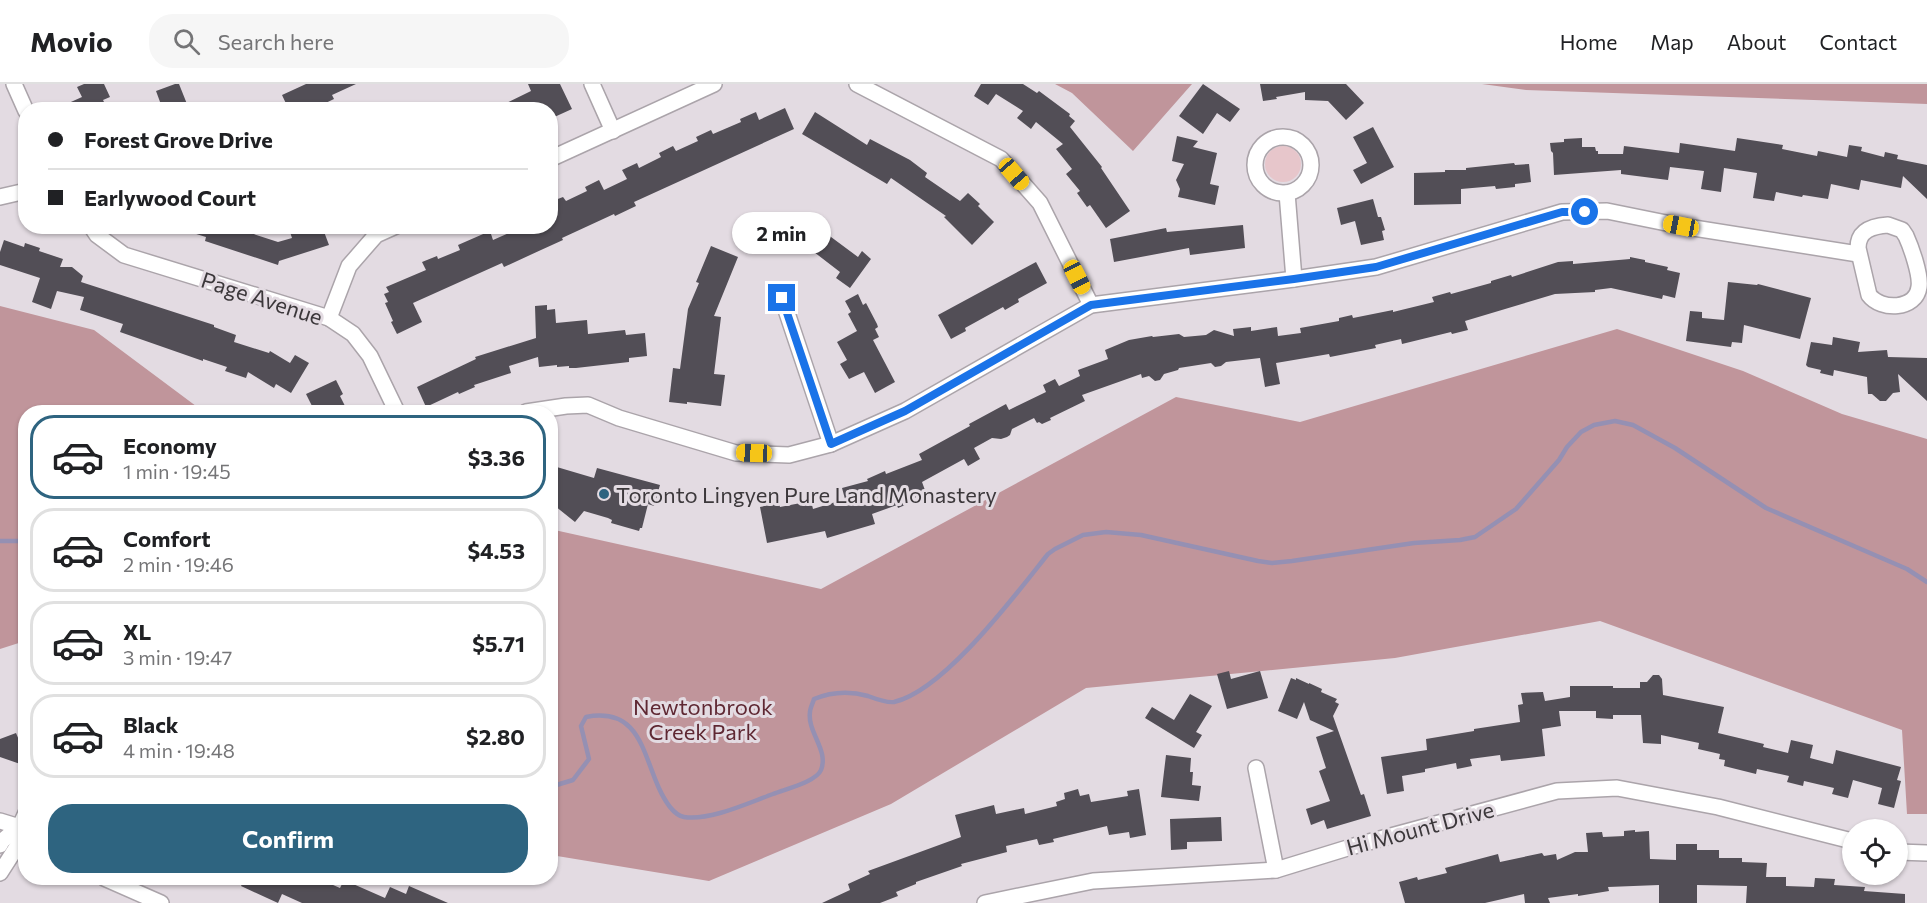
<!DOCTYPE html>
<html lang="en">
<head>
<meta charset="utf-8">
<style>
	body { margin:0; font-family:Commissioner,sans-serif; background:#f6f6f6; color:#202124; height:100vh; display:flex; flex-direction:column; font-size:22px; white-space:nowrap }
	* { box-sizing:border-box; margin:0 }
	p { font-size:20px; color:#757577 }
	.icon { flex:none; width:33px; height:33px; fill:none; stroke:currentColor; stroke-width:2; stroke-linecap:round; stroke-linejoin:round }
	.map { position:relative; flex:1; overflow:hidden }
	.panel { position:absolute; left:18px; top:321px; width:540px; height:480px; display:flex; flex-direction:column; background:#fff; border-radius:24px; box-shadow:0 2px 4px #0004 }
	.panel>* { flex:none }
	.top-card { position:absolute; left:18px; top:18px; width:540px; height:132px; border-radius:24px; box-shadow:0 2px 4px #0004; display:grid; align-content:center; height:132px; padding:0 30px; background:#fff }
	.buttons { position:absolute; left:1842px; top:735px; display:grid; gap:12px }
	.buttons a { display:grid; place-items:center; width:66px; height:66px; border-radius:50%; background:#fff; box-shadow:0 2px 4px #0004; font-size:30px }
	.end { position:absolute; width:27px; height:27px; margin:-14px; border:8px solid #1a73e8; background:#fff; box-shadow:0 0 0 3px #fff }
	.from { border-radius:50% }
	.bubble { position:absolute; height:42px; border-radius:21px; background:#fff; box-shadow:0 2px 4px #0004; font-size:20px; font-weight:700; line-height:42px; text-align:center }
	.car { position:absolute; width:18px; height:36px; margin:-18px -9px; border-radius:8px; box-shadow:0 0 4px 2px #0007; background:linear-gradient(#f5c518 24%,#345 0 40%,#f5c518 0 76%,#345 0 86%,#f5c518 0) }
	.top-card b { display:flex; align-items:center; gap:21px; height:57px; font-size:22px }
	.top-card b+b { border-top:2px solid #e0e0e0 }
	.top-card i { width:15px; height:15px; background:#202124 }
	ul { padding:10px 0 0; list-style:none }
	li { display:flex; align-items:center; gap:18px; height:84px; margin:0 12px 9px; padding:0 18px; border:3px solid #e0e0e0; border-radius:24px }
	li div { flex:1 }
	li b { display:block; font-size:22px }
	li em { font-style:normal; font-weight:700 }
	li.on { border-color:#2e6480 }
	li>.icon { width:54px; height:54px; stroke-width:1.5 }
	.primary-button { display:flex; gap:12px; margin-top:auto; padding:12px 30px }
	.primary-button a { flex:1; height:69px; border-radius:24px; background:#2e6480; color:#fff; font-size:24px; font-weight:700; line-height:69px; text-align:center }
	header { display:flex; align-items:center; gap:36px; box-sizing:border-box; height:84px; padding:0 30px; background:#fff; border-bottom:2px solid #e0e0e0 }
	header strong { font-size:28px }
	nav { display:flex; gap:33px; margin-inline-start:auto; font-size:21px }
	.search { width:420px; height:54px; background:#f6f6f6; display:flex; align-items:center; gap:15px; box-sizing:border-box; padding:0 21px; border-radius:24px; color:#757577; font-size:22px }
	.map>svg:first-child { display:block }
	.green { fill:#e7c6cb }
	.forest { fill:#c0959b }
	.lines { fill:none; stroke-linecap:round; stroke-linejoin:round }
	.stream { stroke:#9590b3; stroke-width:4.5 }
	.building { fill:#524e56 }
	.minor-casing { stroke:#aba4aa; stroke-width:18 }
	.minor { stroke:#fff; stroke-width:15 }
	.route { stroke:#1a73e8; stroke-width:8 }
	.poi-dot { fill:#2e6480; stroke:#e3dbe2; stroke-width:2 }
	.labels { text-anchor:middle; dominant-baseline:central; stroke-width:6; stroke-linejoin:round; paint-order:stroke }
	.street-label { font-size:22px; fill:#3c383b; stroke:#e3dbe2 }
	.poi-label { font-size:22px; fill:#3c383b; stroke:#e3dbe2; text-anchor:start }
	.park-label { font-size:22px; fill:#5f2833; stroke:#e3dbe2 }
</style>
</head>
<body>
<header>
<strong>Movio</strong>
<div class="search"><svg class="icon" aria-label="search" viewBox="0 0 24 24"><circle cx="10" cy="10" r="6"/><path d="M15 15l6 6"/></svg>Search here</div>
<nav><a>Home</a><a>Map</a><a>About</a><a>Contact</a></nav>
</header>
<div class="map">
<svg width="1927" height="819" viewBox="0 0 1927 819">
	<rect width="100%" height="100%" fill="#e3dbe2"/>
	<!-- green -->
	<circle class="green" cx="1283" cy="80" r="18"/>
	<!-- forest -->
	<g class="forest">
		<polygon points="1055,0 1192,0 1133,67 1072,9"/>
		<polygon points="1482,0 1927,0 1927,20 1526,6"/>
		<polygon points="0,222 94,246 204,328 26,328 25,557 0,565"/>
		<polygon points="1617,245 1743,287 1842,330 1927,355 1927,730 1907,730 1902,646 1600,537 1395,574 1086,604 891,720 709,797 551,771 550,445 821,505 1176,313 1300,338"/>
	</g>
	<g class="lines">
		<!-- stream -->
		<g class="stream">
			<polyline points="0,457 20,457 26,459"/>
			<path d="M550,703L573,696L589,675L581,642L586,633C649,621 642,687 670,723C674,728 678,732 684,733C710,737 748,719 773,710C785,705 816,698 821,686C829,666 807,648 810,628C810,624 813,619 814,615C831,608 850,607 868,612C876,615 886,619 894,618C944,607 1016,510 1048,470L1055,465L1083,451L1106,448L1141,451L1258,477L1272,479L1292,477L1414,459L1460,456L1475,453L1516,425L1559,376L1567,363L1581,348L1594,341L1615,337L1633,341L1675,364L1766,424L1907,485L1927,498"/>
		</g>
	</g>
	<!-- building -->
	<g class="building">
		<polygon points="84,0 104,0 110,13 103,16 106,22 98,26 53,26 82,13 77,3"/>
		<polygon points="175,0 179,0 187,20 183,22 185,26 163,26 156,7"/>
		<polygon points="306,0 356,0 332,11 334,15 311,26 289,26 282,11"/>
		<polygon points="528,0 560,0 572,25 550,35 550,26 492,26 531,7"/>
		<polygon points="981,0 1023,0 1037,9 1039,7 1070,30 1069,32 1075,37 1070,43 1102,83 1101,84 1130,127 1106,144 1090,121 1087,123 1077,109 1080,107 1066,90 1072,85 1056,65 1063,60 1036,38 1031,45 1017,34 1023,27 996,10 988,21 974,12"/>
		<polygon points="1203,0 1240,25 1230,38 1217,29 1203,50 1179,32"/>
		<polygon points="1260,0 1346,0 1364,19 1346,36 1328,17 1305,16 1305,8 1276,13 1277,15 1263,17"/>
		<polygon points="785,24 794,45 634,118 636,122 615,132 614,130 562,154 563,156 541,166 504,183 502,179 413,219 422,238 397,250 391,238 393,237 385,219 388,218 384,210 389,208 386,203 426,186 422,178 437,172 438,175 460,166 458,161 490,147 493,156 516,146 514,142 550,142 550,118 563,113 566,117 587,107 585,103 599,96 604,106 627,95 622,86 637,79 639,84 661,73 659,69 673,62 676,67 698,57 696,53 711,46 713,50 741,38 740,35 756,28 759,36"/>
		<polygon points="815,28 867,61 870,55 910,76 927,89 925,93 960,117 968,109 980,120 978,122 994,138 972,161 944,133 946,132 891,94 887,100 802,50"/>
		<polygon points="1373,43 1394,83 1361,100 1353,86 1367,79 1353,53"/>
		<polygon points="1177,52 1198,57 1193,63 1217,69 1210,100 1219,102 1215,121 1178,113 1180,105 1176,96 1184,80 1172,77"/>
		<polygon points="1582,54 1582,63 1595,63 1596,67 1598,67 1598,70 1623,70 1624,62 1679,69 1680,59 1735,67 1737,54 1783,61 1782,65 1817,72 1818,67 1847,73 1849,61 1862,63 1861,67 1884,73 1885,68 1898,71 1897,75 1927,81 1927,115 1903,92 1901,104 1861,96 1859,106 1831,100 1828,115 1803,111 1802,113 1776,108 1774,117 1753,114 1757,89 1724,84 1721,108 1701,105 1704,87 1670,83 1668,96 1621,90 1621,86 1554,91 1553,69 1551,67 1550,59 1564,58 1564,55"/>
		<polygon points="1514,79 1515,81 1529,80 1531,98 1515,100 1515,103 1496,105 1495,102 1461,105 1461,120 1414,121 1414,89 1445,88 1445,86 1466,86 1466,84"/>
		<polygon points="1373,115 1378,133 1381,133 1385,146 1382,147 1384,156 1361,161 1355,137 1341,141 1337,124"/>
		<polygon points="755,132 809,134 808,158 774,157 774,161 753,160"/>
		<polygon points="1243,141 1245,164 1190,171 1189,164 1114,178 1110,155 1166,144 1167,148"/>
		<polygon points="180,142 242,142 241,146 278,158 292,154 288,142 318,142 319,146 323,145 329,161 279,177 278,181 205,157 206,153 180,145"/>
		<polygon points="827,150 858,173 862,167 871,175 850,204 836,194 840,188 814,168"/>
		<polygon points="4,156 24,163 25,159 40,164 39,167 63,175 60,183 72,183 83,192 81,198 214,241 214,243 236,251 234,258 269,269 270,267 290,279 295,271 309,279 291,309 276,300 274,304 248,288 246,294 225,287 227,283 203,275 203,277 120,248 123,240 80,226 84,213 57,207 51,225 32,218 40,194 0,181 0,168"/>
		<polygon points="711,162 738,173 714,232 721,233 714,290 725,291 721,322 687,318 687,320 669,318 673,284 680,285 688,225 699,199 696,198"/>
		<polygon points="1630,173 1645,176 1645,178 1668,183 1667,186 1680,189 1675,214 1663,211 1662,215 1611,204 1595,206 1595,208 1555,210 1465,237 1468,246 1452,250 1451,248 1402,260 1401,255 1375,261 1376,264 1330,273 1329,270 1276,279 1280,300 1265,303 1260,274 1226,278 1221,282 1215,283 1211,279 1179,284 1178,286 1164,290 1160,296 1155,297 1149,292 1142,294 1141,290 1082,311 1085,317 1050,334 1051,336 1042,340 1039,338 1037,339 1034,334 1012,345 1010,351 1007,353 1001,355 992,354 974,364 980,375 968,382 964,375 922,398 926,409 909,416 910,419 898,424 897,421 872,430 875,440 827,454 825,447 767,459 760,423 779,419 780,423 811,417 813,425 845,415 842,404 868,397 867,395 885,387 886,390 922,376 919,370 970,342 969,340 1006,320 1009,326 1046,308 1043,301 1055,295 1059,302 1080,292 1078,286 1108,275 1105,266 1129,256 1152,252 1153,253 1179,250 1184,253 1206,251 1214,246 1234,252 1233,245 1251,243 1251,247 1277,243 1278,252 1301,249 1300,244 1339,237 1339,234 1352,231 1353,234 1393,226 1393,228 1434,218 1432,213 1450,208 1451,210 1491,199 1491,197 1511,191 1512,193 1558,178 1573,177 1573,180 1630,175"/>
		<polygon points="1036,178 1047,199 1018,215 1019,218 1005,226 1003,223 965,244 966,247 951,255 938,231"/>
		<polygon points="1728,198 1757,201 1758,200 1811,214 1800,255 1744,241 1742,259 1732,258 1731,263 1686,257 1690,227 1702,228 1702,234 1724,236"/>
		<polygon points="858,210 863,221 866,219 877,240 878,243 875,245 879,253 873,256 895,298 875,309 864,288 849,295 840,280 847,276 837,258 857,247 848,230 851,228 845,217"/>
		<polygon points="547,221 547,226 555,225 556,239 587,236 588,250 625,246 626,251 645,249 647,272 629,274 629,278 576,284 569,284 569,282 557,283 557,281 539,283 538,273 509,282 511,289 474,301 475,303 459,310 458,308 426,323 417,303 476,275 475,273 536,254 535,222"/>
		<polygon points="1833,253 1860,258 1858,268 1887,266 1888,273 1927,274 1927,317 1898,290 1900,308 1893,309 1886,317 1880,317 1872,310 1868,310 1867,293 1834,286 1833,292 1820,289 1821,286 1808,283 1806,281 1811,258 1832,261"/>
		<polygon points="336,296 343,310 340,312 348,328 315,328 306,310"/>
		<polygon points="550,381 594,394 597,384 660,401 654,422 648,420 642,444 640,444 639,447 611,439 612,436 608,434 584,427 575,438 550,418"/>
		<polygon points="1229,587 1231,595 1260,587 1268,614 1227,625 1217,590"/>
		<polygon points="1653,591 1659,591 1662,595 1663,611 1724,623 1718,649 1764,660 1763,663 1788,669 1791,656 1813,661 1810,674 1833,680 1836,666 1901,683 1897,696 1901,697 1894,724 1878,720 1882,704 1853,696 1848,714 1832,710 1834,704 1804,697 1803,702 1787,698 1789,692 1757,685 1756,690 1724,682 1725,676 1719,675 1720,670 1698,665 1699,659 1661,651 1661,660 1643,659 1641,631 1613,631 1613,635 1596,634 1596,627 1559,627 1561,642 1542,645 1545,672 1501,677 1500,671 1470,675 1472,682 1457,685 1456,679 1425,685 1425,688 1402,692 1404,707 1387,710 1381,673 1427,666 1426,655 1474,647 1474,645 1520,638 1518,621 1523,620 1521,609 1543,608 1545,617 1570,613 1570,602 1613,602 1613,604 1640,604 1640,598 1647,598"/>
		<polygon points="1291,594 1296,596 1296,594 1309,600 1309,599 1322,605 1321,608 1337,615 1335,618 1339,620 1333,632 1361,711 1364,710 1371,732 1327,745 1324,736 1311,741 1306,725 1330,717 1319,687 1326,684 1316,653 1334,647 1310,636 1304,618 1297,635 1278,627"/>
		<polygon points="1190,610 1212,622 1196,648 1202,651 1194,664 1145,634 1152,623 1174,636"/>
		<polygon points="16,649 21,661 26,663 26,682 0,673 0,655"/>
		<polygon points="1166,671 1191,674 1190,688 1193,688 1192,701 1201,702 1199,717 1161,713"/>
		<polygon points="1078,705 1080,712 1089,710 1091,718 1128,712 1127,707 1139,705 1146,751 1130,754 1129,748 1109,751 1107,742 1053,755 1054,758 1039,761 1037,755 1006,762 1007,768 961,780 962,782 916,798 916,800 896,808 898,812 880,819 822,819 850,806 848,800 870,790 868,787 961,753 955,731 994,721 996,730 1024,724 1025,730 1057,722 1056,718 1065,715 1064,709"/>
		<polygon points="1221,733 1222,757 1187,758 1187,765 1171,766 1170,735"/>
		<polygon points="1635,746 1635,748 1649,747 1650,775 1676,776 1676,760 1697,760 1697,766 1719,766 1719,774 1742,774 1742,778 1767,779 1766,793 1786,793 1786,802 1814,803 1815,794 1835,795 1834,801 1865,803 1864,807 1905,810 1905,819 1746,819 1747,802 1697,801 1697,819 1659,819 1659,801 1608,803 1609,807 1578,812 1578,810 1548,814 1550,819 1525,819 1524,810 1485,819 1405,819 1399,798 1417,793 1418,796 1447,789 1445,784 1498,770 1500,778 1542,769 1544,772 1556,770 1557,776 1575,768 1588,768 1586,749 1602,748 1603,753 1624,752 1624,747"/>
		<polygon points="245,794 317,794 340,804 344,796 385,814 390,803 406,810 409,802 448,819 302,819 282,810 278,819 241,802"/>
	</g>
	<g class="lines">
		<!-- minor casing -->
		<g class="minor-casing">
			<g id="minor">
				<polyline points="14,0 26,27"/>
				<polyline points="592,0 613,47"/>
				<polyline points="857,0 1001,75 1040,119 1091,221"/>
				<circle cx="1283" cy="81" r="28"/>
				<polyline points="550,75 714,0"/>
				<polyline points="1287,109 1294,195"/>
				<polyline points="0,113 26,107"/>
				<path d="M1888,141L1902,146L1906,152C1911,163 1921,191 1919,203C1916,226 1881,227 1869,211L1858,164C1858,146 1873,142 1888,141Z"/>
				<polyline points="91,142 97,151 124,171 329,234 353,250 370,272 397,328"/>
				<polyline points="782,214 831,360"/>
				<polyline points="329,234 349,182 376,151 396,142"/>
				<polyline points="526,328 566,322 588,321 619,334 736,369 789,371 831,360 905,327 1091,221 1294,195 1376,183 1562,128 1607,127 1681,142 1858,170"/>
				<polyline points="1256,684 1276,786"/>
				<polyline points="0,737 26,745"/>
				<polyline points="0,761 2,757 20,742 26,729"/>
				<polyline points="1898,768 1927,769"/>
				<polyline points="0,789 18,761 26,755"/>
				<polyline points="104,794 161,819"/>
				<polyline points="985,819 1093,797 1276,786 1354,762 1557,707 1617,704 1718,723 1852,757"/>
			</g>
		</g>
		<!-- minor -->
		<use href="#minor" class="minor"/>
	</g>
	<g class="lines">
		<!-- route -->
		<polyline class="route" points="782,214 831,360 905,327 1091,221 1294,195 1376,183 1562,128 1585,128"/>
	</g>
	<!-- markers -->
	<circle class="poi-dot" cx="604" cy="410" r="6"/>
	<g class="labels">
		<!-- street labels -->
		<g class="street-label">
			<text transform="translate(262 214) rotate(18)">Page Avenue</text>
			<text transform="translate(1420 744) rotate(-15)">Hi Mount Drive</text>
		</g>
		<!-- poi labels -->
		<g class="poi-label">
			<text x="616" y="410">Toronto Lingyen Pure Land Monastery</text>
		</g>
		<!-- park labels -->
		<g class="park-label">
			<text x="703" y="622">Newtonbrook<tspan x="703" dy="25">Creek Park</tspan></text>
		</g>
	</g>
</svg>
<div class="buttons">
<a><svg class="icon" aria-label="locate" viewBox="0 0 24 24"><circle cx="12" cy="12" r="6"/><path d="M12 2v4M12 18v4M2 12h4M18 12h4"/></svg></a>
</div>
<i class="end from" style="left:1585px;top:128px"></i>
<i class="end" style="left:782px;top:214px"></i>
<div class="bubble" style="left:732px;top:128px;width:99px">2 min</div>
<i class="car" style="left:1014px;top:90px;rotate:139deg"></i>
<i class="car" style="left:1681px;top:142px;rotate:281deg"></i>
<i class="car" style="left:1077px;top:193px;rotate:153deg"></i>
<i class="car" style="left:754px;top:369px;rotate:272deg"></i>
<div class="top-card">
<b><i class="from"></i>Forest Grove Drive</b>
<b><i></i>Earlywood Court</b>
</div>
<section class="panel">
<ul>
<li class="on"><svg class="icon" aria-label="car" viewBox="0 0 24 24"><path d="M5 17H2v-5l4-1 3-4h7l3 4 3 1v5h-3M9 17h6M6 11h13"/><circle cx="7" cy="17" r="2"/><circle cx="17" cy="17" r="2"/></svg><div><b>Economy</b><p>1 min · 19:45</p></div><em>$3.36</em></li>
<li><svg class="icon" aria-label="car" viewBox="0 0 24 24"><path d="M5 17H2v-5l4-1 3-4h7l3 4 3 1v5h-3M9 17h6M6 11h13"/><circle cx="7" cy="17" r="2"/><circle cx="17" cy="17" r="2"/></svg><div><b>Comfort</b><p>2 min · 19:46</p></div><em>$4.53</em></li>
<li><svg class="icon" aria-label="car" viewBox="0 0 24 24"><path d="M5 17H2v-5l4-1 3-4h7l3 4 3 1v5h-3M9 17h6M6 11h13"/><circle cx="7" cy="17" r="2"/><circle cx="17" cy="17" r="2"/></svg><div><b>XL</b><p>3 min · 19:47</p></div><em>$5.71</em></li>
<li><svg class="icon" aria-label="car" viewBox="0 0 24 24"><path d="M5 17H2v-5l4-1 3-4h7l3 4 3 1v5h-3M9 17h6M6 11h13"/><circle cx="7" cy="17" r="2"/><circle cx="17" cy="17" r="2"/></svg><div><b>Black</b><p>4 min · 19:48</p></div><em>$2.80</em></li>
</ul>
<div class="primary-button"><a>Confirm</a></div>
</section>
</div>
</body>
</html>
